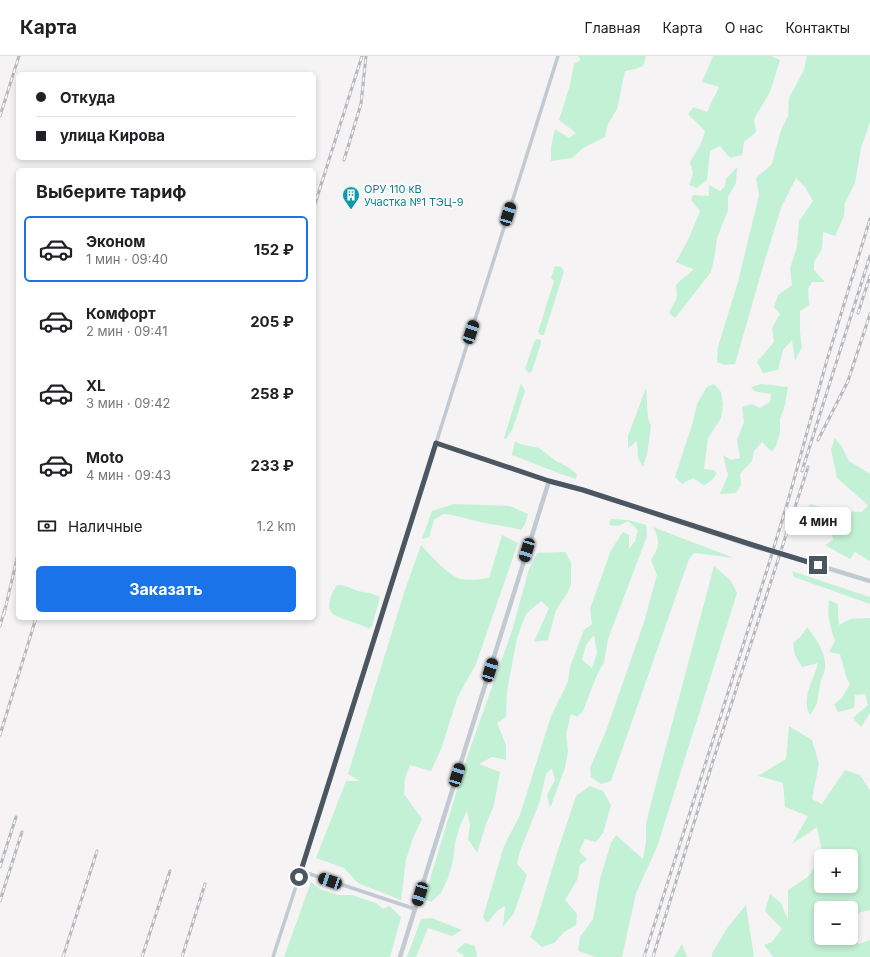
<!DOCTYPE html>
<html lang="ru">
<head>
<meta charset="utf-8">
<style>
	body { margin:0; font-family:Inter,sans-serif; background:#f2f2f2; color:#202124; height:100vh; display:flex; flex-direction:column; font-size:15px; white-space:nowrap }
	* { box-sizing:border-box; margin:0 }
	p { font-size:13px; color:#757577 }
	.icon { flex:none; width:22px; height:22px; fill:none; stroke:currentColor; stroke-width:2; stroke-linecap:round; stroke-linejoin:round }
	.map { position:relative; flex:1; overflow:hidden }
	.details { position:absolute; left:16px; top:112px; width:300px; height:452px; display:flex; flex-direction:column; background:#fff; border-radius:6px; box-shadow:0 2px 6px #0003 }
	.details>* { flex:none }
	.top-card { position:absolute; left:16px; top:16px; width:300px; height:88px; border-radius:6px; box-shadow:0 2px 6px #0003; display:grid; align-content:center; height:88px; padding:0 20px; background:#fff }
	.buttons { position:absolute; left:814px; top:793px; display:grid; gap:8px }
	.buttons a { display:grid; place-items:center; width:44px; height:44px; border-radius:6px; background:#fff; box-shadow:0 2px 6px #0003; font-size:20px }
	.end { position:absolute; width:18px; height:18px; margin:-9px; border:5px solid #4a5661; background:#fff; box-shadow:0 0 0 2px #fff }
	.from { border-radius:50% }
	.bubble { position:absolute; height:28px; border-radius:6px; background:#fff; box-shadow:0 2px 6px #0003; font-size:13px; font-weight:700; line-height:28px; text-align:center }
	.car { position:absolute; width:12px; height:24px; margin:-12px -6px; border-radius:5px; box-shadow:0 0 3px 1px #0007; background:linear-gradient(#222 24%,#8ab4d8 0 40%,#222 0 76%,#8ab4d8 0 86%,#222 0) }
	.top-card b { display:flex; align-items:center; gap:14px; height:38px; font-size:15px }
	.top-card b+b { border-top:1px solid #e0e0e0 }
	.top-card i { width:10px; height:10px; background:#202124 }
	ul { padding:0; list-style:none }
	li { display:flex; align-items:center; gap:12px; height:66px; margin:0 8px 6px; padding:0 12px; border:2px solid transparent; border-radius:6px }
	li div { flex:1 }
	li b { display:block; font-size:15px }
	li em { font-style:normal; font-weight:700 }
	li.selected { border-color:#1a73e8 }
	li>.icon { width:36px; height:36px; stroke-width:1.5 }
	h2 { padding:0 20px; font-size:18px; line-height:48px }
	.pay { display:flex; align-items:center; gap:10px; height:44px; padding:0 20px; font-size:15px }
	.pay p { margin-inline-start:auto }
	.cta { display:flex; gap:8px; margin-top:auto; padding:8px 20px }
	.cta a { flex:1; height:46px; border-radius:6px; background:#1a73e8; color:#fff; font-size:16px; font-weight:700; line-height:46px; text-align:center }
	header { display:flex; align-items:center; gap:24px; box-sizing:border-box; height:56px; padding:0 20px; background:#fff; border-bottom:1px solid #e0e0e0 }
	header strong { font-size:19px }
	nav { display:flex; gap:22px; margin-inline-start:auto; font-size:14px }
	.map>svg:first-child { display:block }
	.green { fill:#c3f1d5; fill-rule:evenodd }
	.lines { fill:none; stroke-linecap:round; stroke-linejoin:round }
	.minor { stroke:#c1cad2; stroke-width:3.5 }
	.tertiary { stroke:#c1cad2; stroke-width:4.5 }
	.rail-casing { stroke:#b5b8bd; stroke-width:3 }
	.rail { stroke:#fff; stroke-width:1.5; stroke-dasharray:4.5; stroke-linecap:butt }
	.tertiary-bridge { stroke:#c1cad2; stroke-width:4.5 }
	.route { stroke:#4a5661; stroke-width:5 }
	.labels { text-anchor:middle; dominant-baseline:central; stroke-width:3; stroke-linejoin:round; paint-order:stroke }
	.culture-label { font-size:11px; fill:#0d838f; stroke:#fff; text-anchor:start }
</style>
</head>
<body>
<header>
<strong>Карта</strong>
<nav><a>Главная</a><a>Карта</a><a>О нас</a><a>Контакты</a></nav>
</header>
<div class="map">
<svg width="870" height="901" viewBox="0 0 870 901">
	<rect width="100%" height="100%" fill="#f5f3f3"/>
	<!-- green -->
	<g class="green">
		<polygon points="578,0 646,0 643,10 635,13 625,15 617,53 608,68 605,81 583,92 572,102 551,105 551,91 555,73 569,82 576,77 559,64 570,29 574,8 581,4"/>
		<polygon points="713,0 771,0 780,4 770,36 754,63 756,76 744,86 742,99 730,102 720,90 710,95 707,124 697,132 689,129 693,118 690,106 701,88 705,75 688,58 694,51 707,56 719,31 702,26"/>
		<polygon points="807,0 870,0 870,66 861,92 855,127 845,147 844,160 835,180 823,176 822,193 814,206 814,214 825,226 812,226 808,233 809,249 800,255 800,277 802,291 795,305 792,284 783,294 778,314 763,317 757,306 774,286 772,272 780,258 774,251 778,239 792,229 790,212 797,191 799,165 813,145 805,131 796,122 781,152 764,207 735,308 725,309 717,306 718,291 738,226 759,139 756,122 772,108 781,74 788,60 789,42 804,14"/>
		<path d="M737,111L736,127L728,141V154L717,182L715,198L711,216L675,262L669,257L677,242L676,229C681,223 688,219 694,213L687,211L676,206L689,182L700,155L691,144L693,139L709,140V129L720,135L725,130L726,123Z"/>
		<polygon points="555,210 561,211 564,215 544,279 541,279 538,276 554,225 551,222"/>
		<polygon points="537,283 541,284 541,287 532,315 529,317 525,313 534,286"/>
		<polygon points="521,327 525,335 513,372 506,383 504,382"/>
		<polygon points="714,328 721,336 723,348 721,362 708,382 704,413 713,414 717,417 712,424 704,429 693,422 682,428 675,421 693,366 697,348 707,331"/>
		<polygon points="761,328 788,331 785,349 780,363 780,377 776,390 772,396 762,386 754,395 752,405 740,418 741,429 736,437 720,438 728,419 723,399 731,404 740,402 737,384 744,366 742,351 752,348 760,352 770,346 771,338 754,335 751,331"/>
		<polygon points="646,332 648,362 651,370 647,399 643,411 638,402 637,385 628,392 628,380"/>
		<polygon points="835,382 842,391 849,405 870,418 870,505 855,496 850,503 825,489 833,484 831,474 840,468 843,455 862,456 868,449 837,422 831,393"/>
		<path d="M515,385L520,388L539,392L556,405L568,411L577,418L576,423C554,416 534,407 512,399Z"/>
		<path d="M454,448L510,450L528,458L525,468L521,474C508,470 494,469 480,466C468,463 456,459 443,458L434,464L429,481L422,483L432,455Z"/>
		<polygon points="810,448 821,451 821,467 824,472 814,474 803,472 805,460"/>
		<path d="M611,463L628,464L646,469L647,480L608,583L604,606L596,621L583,655L577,661L571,658L566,678L568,695L565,712L550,752L547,739L555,724L552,712L546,718L540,745L520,795L517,808L527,819L514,857L503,871L505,850L497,855L487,867L483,861L504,790L520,759L551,660L568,626L570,611L584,574L592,568L590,553L611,494L623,476L629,479V493L635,485L638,474L628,465L618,470L609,469ZM594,579L597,597L592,612L582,604L586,589Z"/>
		<path d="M653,471L734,502L694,497L689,503L611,725L601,728L591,721L590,712L606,675L644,566L657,519L651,504C659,491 661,486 653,471Z"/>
		<path d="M502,479L518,487L476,608L458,640L441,693L431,715L410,709L405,722L404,738L422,763L413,782L406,804L401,844L358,827L344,812L316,802L346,725H360L348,718L405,534L421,489C429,498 450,521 461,523C471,525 480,523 489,522Z"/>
		<polygon points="565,496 571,506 571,528 568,536 556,554 548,584 534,586 549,552 541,545 526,558 517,582 507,635 506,661 497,667 506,689 506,704 492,701 479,708 500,716 494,749 486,768 477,797 468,783 470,769 467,755 460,770 455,787 453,805 448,822 441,837 431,846 424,843 466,704 512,575 529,513 537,497"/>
		<polygon points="714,510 731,525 737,537 657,791 636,837 622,901 596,901 578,895 580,881 593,863 600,823 611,787 616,779 643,803 646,786 646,768 651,747"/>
		<polygon points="792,515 870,541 870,548 794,521"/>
		<path d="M337,529C346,529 348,531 355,534C364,537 372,536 380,541L372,570L369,573C360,567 339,563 333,558C325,551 332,536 337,529Z"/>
		<path d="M829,544L838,548V559L839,569L850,563L870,562V657L861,671L853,662L868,649L865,638L855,639L854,652L838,656L834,648L842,642L850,628L847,623L840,598L829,596L835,585C830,570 827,560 829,544Z"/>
		<path d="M807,571C816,583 827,597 825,613C824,618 821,623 820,628C817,644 820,645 810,659C809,657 807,653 807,650C805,636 815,620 818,607L802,611L795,599L793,587L801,580Z"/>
		<path d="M789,670L812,684L819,708L812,743L822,748L845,714L860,719L870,734V854L860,856L851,865V852H821V882H849L859,888L870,884V901H773L764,889L772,886L782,873L765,855L770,838L781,847L788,864V834L809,820L822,796L817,771L792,788L808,760L785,751L783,727L758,720L786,703ZM821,800H851V830H821Z"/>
		<polygon points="590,730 603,735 611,749 603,777 596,786 585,783 579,795 587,804 580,809 577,824 565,844 577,858 576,869 564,876 554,887 542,891 530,881 535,870 556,800 576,740"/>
		<polygon points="311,826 320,833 338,839 352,839 376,847 383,853 389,850 401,861 390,901 284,901"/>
		<polygon points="746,849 754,901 712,901 712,898 727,872"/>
		<polygon points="432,862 462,874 452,880 428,872 416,901 407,901 421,863"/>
		<polygon points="465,887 475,890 477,901 463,901 464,899 456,895"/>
		<polygon points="682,888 687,901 674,901"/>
	</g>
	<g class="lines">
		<!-- minor -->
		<g class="minor">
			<polyline points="435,387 549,425"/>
			<polyline points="301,815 415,853"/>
			<polyline points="273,901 312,781 558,0"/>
		</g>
		<!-- tertiary -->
		<g class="tertiary">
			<polyline points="791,501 870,525"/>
			<polyline points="400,901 549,425 583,434 756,491"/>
		</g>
		<!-- rail casing -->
		<g class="rail-casing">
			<g id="rail">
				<polyline points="0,60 19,0"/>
				<polyline points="344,104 361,48 366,0"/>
				<polyline points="314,151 362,0"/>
				<polyline points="858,257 870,220"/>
				<polyline points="818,384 848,325 870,258"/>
				<polyline points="802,415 870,200"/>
				<polyline points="4,558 18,498"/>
				<polyline points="0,570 5,552"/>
				<polyline points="0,679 36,562"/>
				<polyline points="0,811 16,761"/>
				<polyline points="0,845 22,776"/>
				<polyline points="63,901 97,795"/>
				<polyline points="142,901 170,815"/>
				<polyline points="182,901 205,828"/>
				<polyline points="644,901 767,514 788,445 827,304 870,163"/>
				<polyline points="653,901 712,708 808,411"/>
			</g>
		</g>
		<!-- rail -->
		<use href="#rail" class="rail"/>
		<!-- tertiary-bridge -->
		<polyline class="tertiary-bridge" points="756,491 791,501"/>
	</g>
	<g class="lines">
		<!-- route -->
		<polyline class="route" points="299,821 436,387 549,425 583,434 756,490 818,509"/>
	</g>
	<!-- icons -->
	<defs>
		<g id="building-pin" transform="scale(0.9)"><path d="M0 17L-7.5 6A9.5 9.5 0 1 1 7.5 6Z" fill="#0f9aa8" stroke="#fff"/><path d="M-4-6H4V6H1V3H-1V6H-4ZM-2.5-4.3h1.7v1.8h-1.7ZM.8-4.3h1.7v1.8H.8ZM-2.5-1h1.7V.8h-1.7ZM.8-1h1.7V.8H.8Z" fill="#fff"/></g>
	</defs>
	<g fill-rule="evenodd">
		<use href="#building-pin" x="351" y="139"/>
	</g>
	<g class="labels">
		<!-- culture labels -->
		<g class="culture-label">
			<text x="364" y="133">ОРУ 110 кВ<tspan x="364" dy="13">Участка №1 ТЭЦ-9</tspan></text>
		</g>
	</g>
</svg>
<div class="buttons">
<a>+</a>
<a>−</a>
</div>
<i class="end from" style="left:299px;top:821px"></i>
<i class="end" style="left:818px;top:509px"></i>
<div class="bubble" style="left:785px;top:451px;width:66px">4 мин</div>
<i class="car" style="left:508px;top:158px;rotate:17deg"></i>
<i class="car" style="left:471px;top:276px;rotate:18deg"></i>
<i class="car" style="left:527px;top:494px;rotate:197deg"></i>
<i class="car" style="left:490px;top:614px;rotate:17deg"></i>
<i class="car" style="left:457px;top:719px;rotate:17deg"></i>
<i class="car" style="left:330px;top:825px;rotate:289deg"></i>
<i class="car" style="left:420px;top:838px;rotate:197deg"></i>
<div class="top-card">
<b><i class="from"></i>Откуда</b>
<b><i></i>улица Кирова</b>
</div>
<section class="details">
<h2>Выберите тариф</h2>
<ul>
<li class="selected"><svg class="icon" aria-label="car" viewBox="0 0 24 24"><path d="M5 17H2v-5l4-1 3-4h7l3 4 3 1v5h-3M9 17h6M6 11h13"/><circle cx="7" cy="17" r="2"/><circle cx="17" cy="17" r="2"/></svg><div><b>Эконом</b><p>1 мин · 09:40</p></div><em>152 ₽</em></li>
<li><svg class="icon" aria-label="car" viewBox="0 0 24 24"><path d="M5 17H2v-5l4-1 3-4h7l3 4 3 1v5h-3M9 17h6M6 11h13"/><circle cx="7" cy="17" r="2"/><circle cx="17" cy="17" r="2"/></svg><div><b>Комфорт</b><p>2 мин · 09:41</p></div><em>205 ₽</em></li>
<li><svg class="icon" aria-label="car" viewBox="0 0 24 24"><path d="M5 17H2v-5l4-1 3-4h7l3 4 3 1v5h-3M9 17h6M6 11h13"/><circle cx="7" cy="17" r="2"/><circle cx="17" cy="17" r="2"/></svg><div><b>XL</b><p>3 мин · 09:42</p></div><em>258 ₽</em></li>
<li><svg class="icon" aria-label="car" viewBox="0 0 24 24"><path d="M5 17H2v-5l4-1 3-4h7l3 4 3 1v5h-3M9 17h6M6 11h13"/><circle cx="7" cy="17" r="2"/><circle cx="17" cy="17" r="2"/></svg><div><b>Moto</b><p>4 мин · 09:43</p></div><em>233 ₽</em></li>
</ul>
<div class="pay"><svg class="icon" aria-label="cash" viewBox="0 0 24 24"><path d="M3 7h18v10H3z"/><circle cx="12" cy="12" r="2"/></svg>Наличные<p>1.2 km</p></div>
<div class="cta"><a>Заказать</a></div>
</section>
</div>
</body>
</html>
